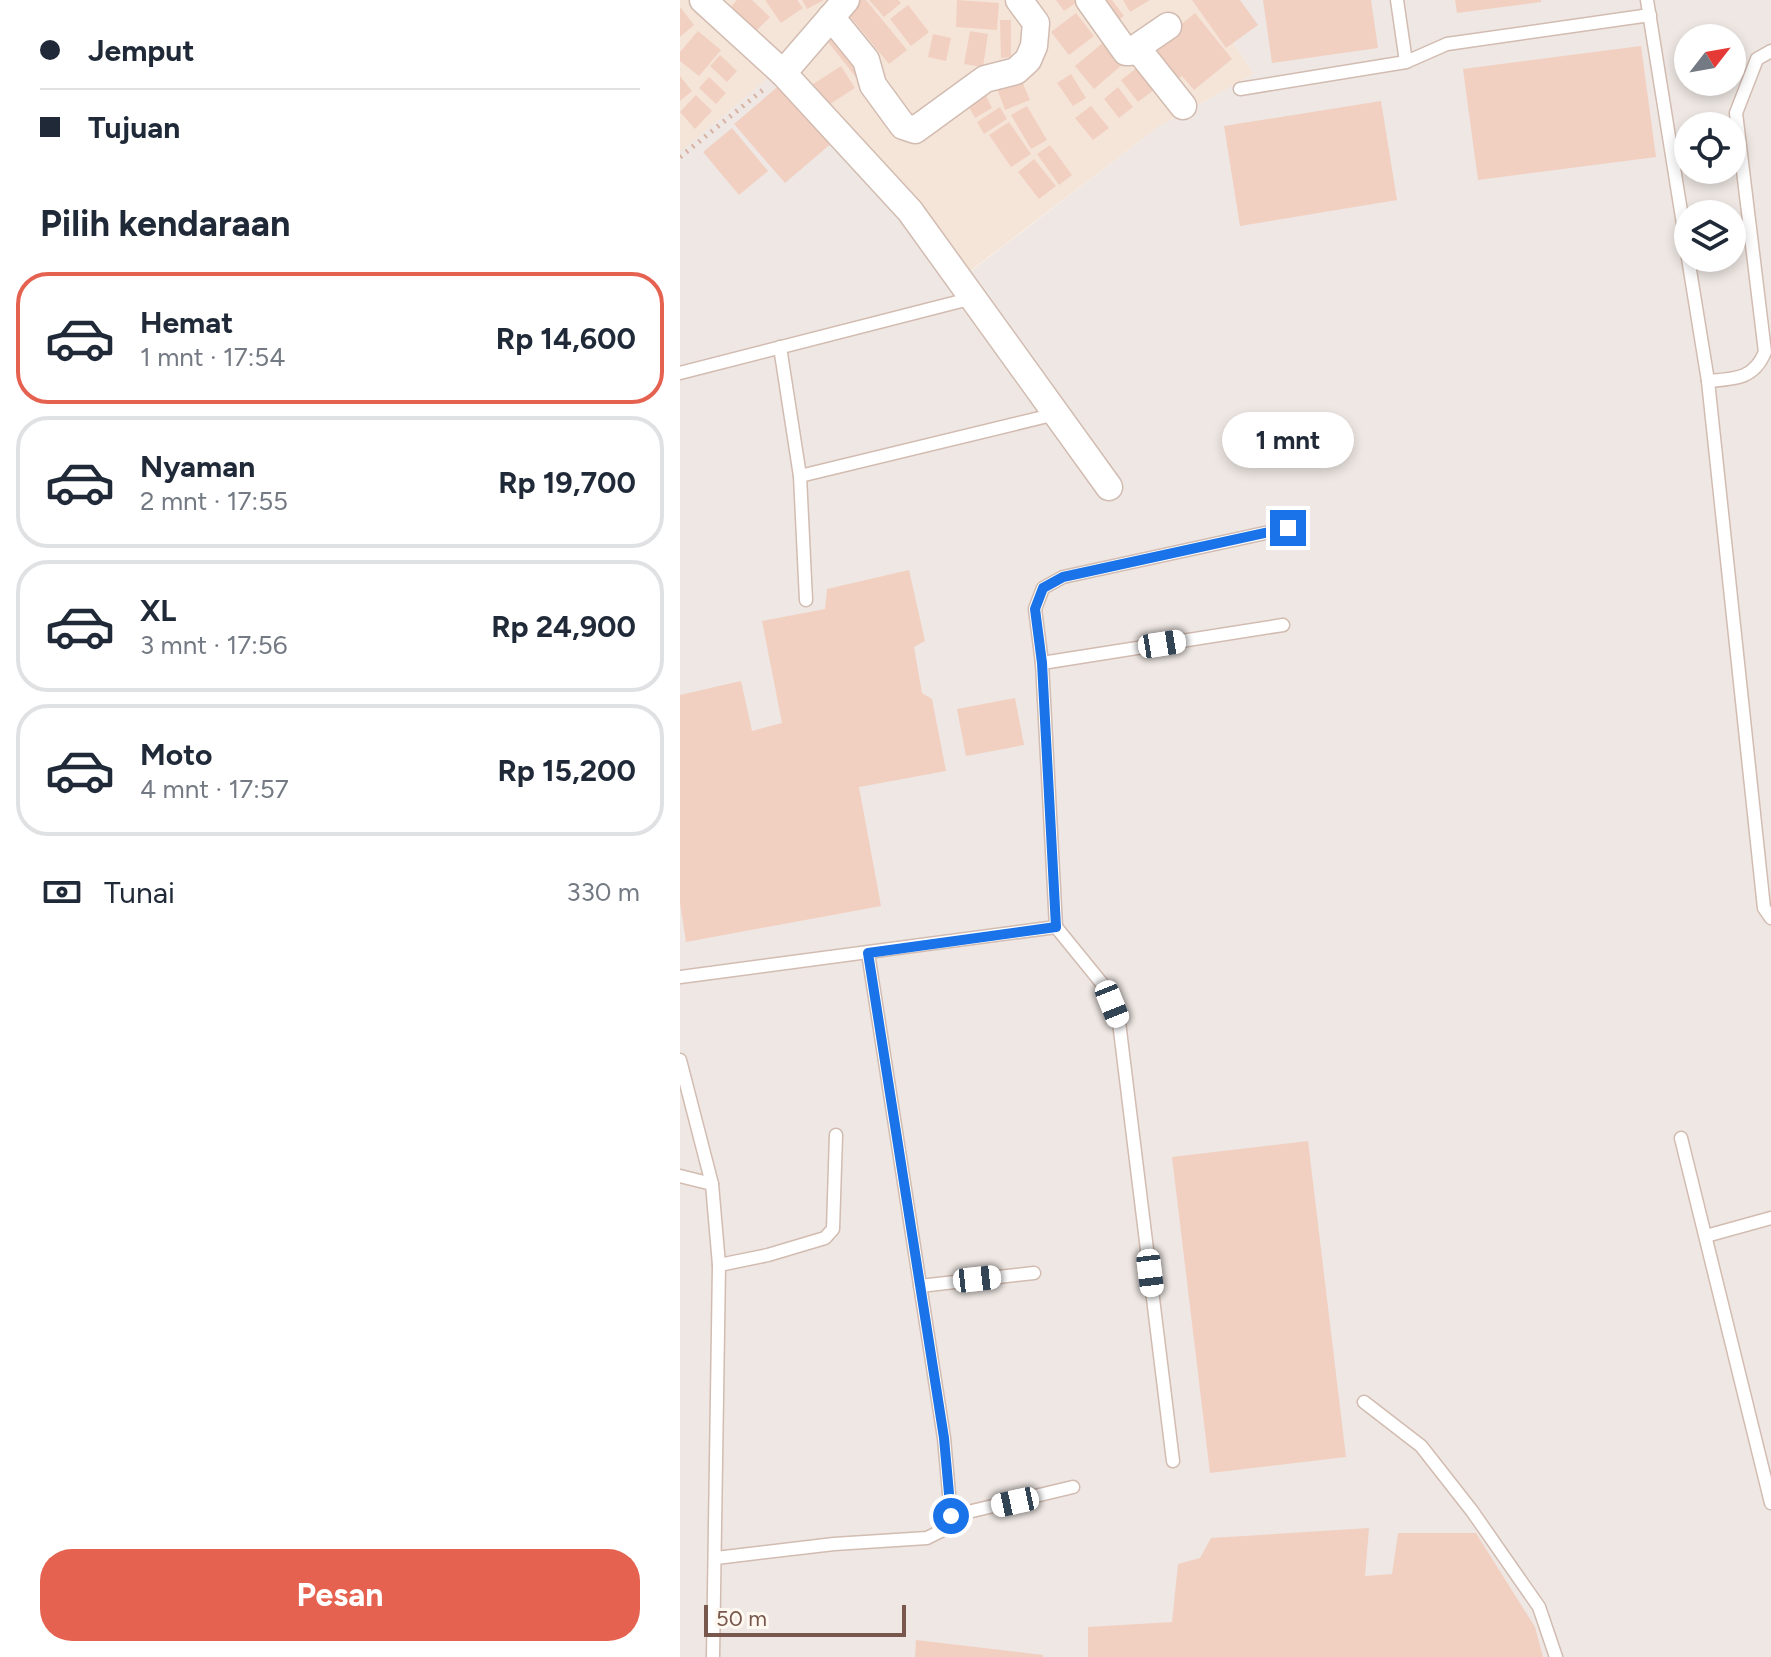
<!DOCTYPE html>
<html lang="id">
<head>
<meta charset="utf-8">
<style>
	body { margin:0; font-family:Figtree,sans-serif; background:#f6f6f7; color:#1f2937; height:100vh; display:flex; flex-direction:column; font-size:30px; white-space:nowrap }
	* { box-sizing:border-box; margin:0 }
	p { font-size:26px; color:#747a83 }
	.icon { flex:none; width:44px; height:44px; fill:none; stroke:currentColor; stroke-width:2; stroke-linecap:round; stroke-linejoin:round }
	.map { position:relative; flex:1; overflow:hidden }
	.drawer { display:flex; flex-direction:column; background:#fff; width:680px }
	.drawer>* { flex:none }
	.top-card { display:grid; align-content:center; height:176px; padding:0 40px; background:#fff }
	.needle { width:52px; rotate:59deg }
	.fabs { position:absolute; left:994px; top:24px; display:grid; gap:16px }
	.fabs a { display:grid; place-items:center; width:72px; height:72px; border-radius:50%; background:#fff; box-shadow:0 4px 12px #0003; font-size:40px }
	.scale { position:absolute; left:24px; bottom:20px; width:202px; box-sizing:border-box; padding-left:8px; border:4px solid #78574c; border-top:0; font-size:22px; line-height:28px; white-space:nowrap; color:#78574c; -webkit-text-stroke:6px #fff8f1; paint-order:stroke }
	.end { position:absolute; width:36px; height:36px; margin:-18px; border:10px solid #1a73e8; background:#fff; box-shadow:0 0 0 4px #fff }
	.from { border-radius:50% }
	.bubble { position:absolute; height:56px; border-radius:28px; background:#fff; box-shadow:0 4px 12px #0003; font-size:26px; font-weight:700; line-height:56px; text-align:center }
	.car { position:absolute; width:24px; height:48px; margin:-24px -12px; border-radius:10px; box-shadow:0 0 6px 2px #0007; background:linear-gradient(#fff 24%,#345 0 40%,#fff 0 76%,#345 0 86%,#fff 0) }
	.top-card b { display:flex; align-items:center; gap:28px; height:76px; font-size:30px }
	.top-card b+b { border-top:2px solid #e0e1e3 }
	.top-card i { width:20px; height:20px; background:#1f2937 }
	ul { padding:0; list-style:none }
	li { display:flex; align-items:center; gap:24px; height:132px; margin:0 16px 12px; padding:0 24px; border:4px solid #e0e1e3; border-radius:32px }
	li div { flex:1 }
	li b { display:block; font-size:30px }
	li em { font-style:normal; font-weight:700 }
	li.current { border-color:#e66250 }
	li>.icon { width:72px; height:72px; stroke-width:1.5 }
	h2 { padding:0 40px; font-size:36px; line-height:96px }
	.pay { display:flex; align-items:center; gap:20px; height:88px; padding:0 40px; font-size:30px }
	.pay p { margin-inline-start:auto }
	.primary-button { display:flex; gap:16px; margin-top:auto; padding:16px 40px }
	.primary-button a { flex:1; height:92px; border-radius:32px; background:#e66250; color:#fff; font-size:32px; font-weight:700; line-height:92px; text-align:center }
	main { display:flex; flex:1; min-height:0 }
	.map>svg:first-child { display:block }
	.residential { fill:#f5e5d8 }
	.industrial { fill:#eee7e3; fill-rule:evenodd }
	.building { fill:#f2d0c1 }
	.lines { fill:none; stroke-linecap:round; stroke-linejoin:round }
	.lane-casing { stroke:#d2bcb1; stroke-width:15 }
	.street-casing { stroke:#d2bcb1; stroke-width:29 }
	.path { stroke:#d8b3a4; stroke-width:5; stroke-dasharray:2 6; stroke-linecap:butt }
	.lane { stroke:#fff; stroke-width:12 }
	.street { stroke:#fff; stroke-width:26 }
	.route { stroke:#1a73e8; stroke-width:10 }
</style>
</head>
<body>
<main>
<section class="drawer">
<div class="top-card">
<b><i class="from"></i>Jemput</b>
<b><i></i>Tujuan</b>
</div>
<h2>Pilih kendaraan</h2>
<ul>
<li class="current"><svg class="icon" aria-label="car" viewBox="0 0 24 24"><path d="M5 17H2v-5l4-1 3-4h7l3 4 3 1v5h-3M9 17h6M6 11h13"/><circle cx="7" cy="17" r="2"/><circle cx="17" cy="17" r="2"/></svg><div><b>Hemat</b><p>1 mnt · 17:54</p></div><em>Rp 14,600</em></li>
<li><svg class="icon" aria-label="car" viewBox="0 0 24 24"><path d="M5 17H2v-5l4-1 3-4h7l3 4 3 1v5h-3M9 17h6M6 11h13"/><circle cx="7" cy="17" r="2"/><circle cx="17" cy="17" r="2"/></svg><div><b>Nyaman</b><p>2 mnt · 17:55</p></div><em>Rp 19,700</em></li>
<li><svg class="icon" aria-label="car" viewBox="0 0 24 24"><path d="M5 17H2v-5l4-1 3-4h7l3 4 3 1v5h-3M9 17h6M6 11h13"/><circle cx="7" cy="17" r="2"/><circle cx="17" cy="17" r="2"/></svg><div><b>XL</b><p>3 mnt · 17:56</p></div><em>Rp 24,900</em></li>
<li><svg class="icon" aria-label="car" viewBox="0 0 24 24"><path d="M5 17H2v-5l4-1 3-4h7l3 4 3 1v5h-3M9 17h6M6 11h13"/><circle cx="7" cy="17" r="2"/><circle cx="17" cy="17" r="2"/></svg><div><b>Moto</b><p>4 mnt · 17:57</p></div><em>Rp 15,200</em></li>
</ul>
<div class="pay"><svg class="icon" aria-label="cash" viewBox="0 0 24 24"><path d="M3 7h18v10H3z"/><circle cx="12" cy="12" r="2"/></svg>Tunai<p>330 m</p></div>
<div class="primary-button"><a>Pesan</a></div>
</section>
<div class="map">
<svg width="1091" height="1657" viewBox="0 0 1091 1657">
	<rect width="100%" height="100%" fill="#fdf3ea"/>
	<!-- residential -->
	<polygon class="residential" points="0,0 525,0 574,74 478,127 281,278 0,152"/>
	<!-- industrial -->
	<path class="industrial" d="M525,0H1091V1657H0V152L100,68L282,278L478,127L574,74ZM1008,38H1052V82H1008ZM1008,126H1052V170H1008ZM1008,214H1052V258H1008Z"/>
	<!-- building -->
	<g class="building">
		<polygon points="57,0 72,0 90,17 74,33 49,9"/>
		<polygon points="85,0 117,0 123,8 101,23"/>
		<polygon points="122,0 144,0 127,9"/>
		<polygon points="173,0 186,0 227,50 209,64 163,8"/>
		<polygon points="189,0 218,0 221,3 204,17"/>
		<polygon points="277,0 319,3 317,30 276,27"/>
		<polygon points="376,0 400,0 384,11"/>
		<polygon points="412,0 432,0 444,16 430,27"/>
		<polygon points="443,0 470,0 450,12"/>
		<polygon points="512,0 560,0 578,25 546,48"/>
		<polygon points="583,0 691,0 698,48 592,63"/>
		<polygon points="775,0 861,0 861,2 777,13"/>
		<polygon points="228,5 249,32 231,46 210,19"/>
		<polygon points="0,7 14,25 0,37"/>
		<polygon points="396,13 414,36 389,55 371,32"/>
		<polygon points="515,13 552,59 514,90 502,76 492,83 466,53"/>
		<polygon points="320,20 331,20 331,57 321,58"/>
		<polygon points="151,24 190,72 179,81 140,32"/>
		<polygon points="18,31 41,50 19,76 0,61 0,52"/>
		<polygon points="290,31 308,34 303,67 284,64"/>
		<polygon points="253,34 271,38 266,61 248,57"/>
		<polygon points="431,36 450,58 414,89 395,66"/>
		<polygon points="961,46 976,157 798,180 783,69"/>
		<polygon points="40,55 57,71 47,82 30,66"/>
		<polygon points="161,66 175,88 144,108 130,86"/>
		<polygon points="458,67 475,89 458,102 441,80"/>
		<polygon points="339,74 350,100 325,110 315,83"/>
		<polygon points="391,74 406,98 393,106 377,83"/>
		<polygon points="0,76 12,91 0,101"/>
		<polygon points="29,77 46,93 36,104 19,88"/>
		<polygon points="102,83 153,142 105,183 54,124"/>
		<polygon points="438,87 453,107 439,118 424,99"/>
		<polygon points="303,89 312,108 295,118 285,100"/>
		<polygon points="16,95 32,111 15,129 0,112"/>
		<polygon points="701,101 717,200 560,226 544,126"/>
		<polygon points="347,106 367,140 351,149 331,115"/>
		<polygon points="411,106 429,128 413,140 395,118"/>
		<polygon points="320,107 327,119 304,134 297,122"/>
		<polygon points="329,122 351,154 331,167 309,135"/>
		<polygon points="52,128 88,171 59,195 23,152"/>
		<polygon points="370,145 392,175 379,185 357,154"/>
		<polygon points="354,159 376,186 359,199 338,172"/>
		<polygon points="229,570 245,641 234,647 242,693 252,699 266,771 179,787 201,906 6,942 0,903 0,695 61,681 72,731 102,723 82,621 145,609 147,589"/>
		<polygon points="335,698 344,745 286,756 277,709"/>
		<polygon points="628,1141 666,1457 530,1473 492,1157"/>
		<polygon points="689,1528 685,1576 712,1574 718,1533 796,1533 855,1627 863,1657 408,1657 408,1627 492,1622 498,1564 520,1558 531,1538"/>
		<polygon points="236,1640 363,1655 363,1657 235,1657"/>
	</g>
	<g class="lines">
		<!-- lane casing -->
		<g class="lane-casing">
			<g id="lane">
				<polyline points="717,0 726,62"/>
				<polyline points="967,0 1008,255"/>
				<polyline points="560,89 726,62 767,44 970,15"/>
				<polyline points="1008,258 1028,381 1084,908 1091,918"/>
				<polyline points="100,347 120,476 126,600"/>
				<polyline points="0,373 293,298"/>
				<path d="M1028,381C1055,379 1074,379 1085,352L1056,113L1077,59L1091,51"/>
				<polyline points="120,476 376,414"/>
				<polyline points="362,663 603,625"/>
				<polyline points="376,927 424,986 439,1022 493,1461"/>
				<polyline points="188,953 264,1438 271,1516 393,1487"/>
				<polyline points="0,977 376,927 362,663 355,609 363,588 383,577 608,528"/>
				<polyline points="0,1060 32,1184 39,1265 33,1657"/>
				<polyline points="1001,1138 1091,1503"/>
				<polyline points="0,1176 32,1184"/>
				<polyline points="1026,1236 1091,1218"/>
				<polyline points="39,1265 88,1255 145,1238 153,1229 156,1135"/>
				<polyline points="240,1286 354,1273"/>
				<polyline points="684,1402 741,1446 792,1511 859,1607 876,1657"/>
				<polyline points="36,1558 154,1544 247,1538 269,1527 271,1516"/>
			</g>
		</g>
		<!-- street casing -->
		<g class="street-casing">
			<g id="street">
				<polyline points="23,0 103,73 230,211 429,487"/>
				<polyline points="409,0 446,52 450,52 488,26"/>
				<polyline points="151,17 186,60 193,85 223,126 235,130 305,79 336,71 348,60 354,46 356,23 339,0"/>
				<polyline points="457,48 503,106"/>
				<polyline points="103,73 166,0"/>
			</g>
		</g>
		<!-- path -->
		<polyline class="path" points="0,157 84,89"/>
		<!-- lane -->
		<use href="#lane" class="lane"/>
		<!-- street -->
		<use href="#street" class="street"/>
	</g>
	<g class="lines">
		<!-- route -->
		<polyline class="route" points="271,1516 264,1438 188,953 376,927 362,663 355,609 363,588 383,577 608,528"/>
	</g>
</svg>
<div class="fabs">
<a><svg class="needle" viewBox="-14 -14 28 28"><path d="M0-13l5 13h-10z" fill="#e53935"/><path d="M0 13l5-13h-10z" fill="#747a83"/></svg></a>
<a><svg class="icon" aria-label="locate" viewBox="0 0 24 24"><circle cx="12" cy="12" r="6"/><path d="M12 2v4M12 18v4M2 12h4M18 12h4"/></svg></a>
<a><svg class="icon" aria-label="layers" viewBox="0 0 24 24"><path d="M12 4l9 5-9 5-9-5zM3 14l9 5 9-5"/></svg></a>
</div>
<div class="scale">50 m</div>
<i class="end from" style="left:271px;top:1516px"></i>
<i class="end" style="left:608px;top:528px"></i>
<div class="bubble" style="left:542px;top:412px;width:132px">1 mnt</div>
<i class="car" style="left:482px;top:644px;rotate:81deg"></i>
<i class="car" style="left:432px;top:1004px;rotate:158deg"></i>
<i class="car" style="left:470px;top:1273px;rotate:173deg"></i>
<i class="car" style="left:297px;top:1279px;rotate:84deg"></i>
<i class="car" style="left:335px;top:1502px;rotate:258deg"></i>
</div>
</main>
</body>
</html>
